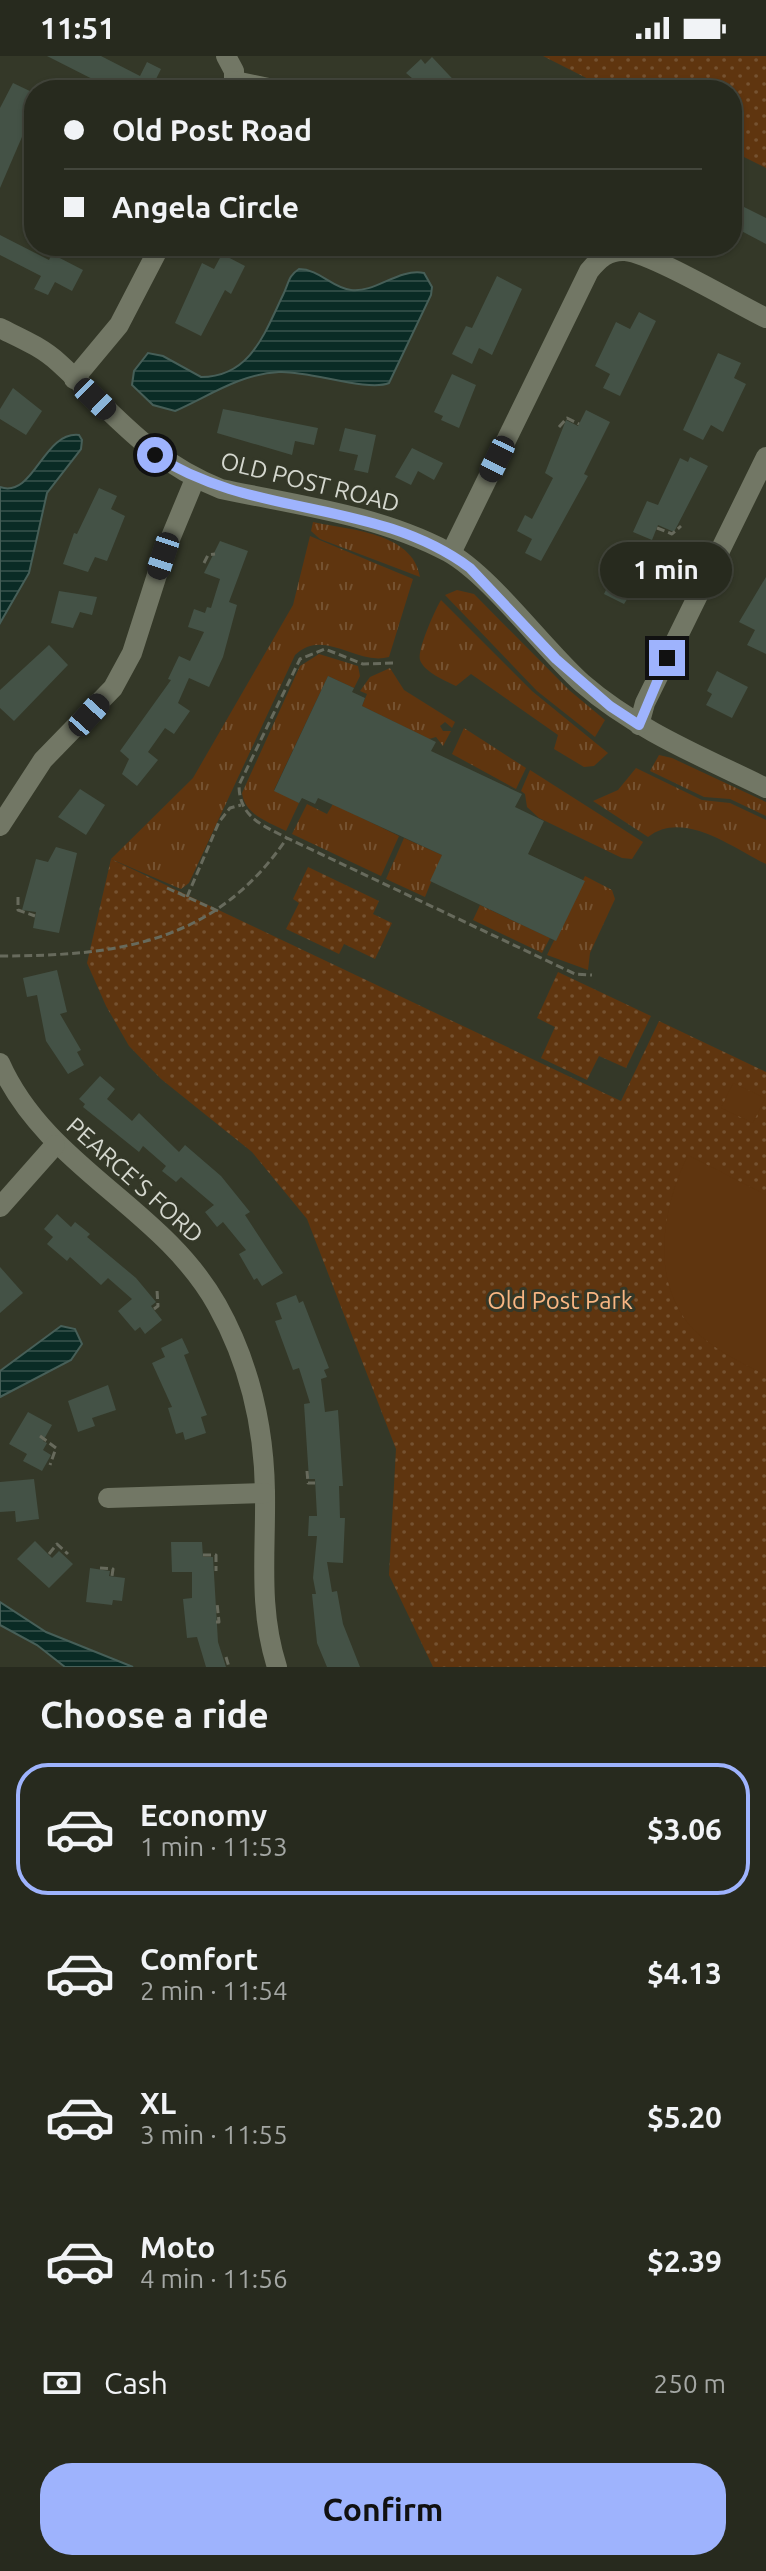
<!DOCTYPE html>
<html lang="en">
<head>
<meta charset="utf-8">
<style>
	body { margin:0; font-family:Ubuntu,sans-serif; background:#33362b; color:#f1f3f6; height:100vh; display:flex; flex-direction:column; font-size:30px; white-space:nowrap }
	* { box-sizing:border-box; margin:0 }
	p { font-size:26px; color:#a4a7a4 }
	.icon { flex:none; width:44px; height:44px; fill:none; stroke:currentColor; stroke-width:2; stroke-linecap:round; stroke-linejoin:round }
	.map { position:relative; height:1611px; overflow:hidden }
	.drawer { display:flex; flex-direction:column; background:#272a1e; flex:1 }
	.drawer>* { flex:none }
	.guide { position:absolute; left:24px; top:24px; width:718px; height:176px; border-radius:32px; box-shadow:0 2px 6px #0004,0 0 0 2px #43463c; display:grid; align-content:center; height:176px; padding:0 40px; background:#272a1e }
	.end { position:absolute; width:36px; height:36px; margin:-18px; border:10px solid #9eb3fd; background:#111; box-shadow:0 0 0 4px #111 }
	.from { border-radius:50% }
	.bubble { position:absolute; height:56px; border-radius:28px; background:#272a1e; box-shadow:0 2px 6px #0004,0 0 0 2px #43463c; font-size:26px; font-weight:600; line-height:56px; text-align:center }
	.car { position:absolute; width:24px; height:48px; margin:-24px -12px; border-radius:10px; box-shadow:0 0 6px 2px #0007; background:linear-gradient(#222 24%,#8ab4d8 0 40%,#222 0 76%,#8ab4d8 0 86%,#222 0) }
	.guide b { display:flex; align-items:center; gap:28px; height:76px; font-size:30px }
	.guide b+b { border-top:2px solid #43463c }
	.guide i { width:20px; height:20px; background:#f1f3f6 }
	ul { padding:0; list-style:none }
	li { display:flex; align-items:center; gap:24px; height:132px; margin:0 16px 12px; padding:0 24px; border:4px solid transparent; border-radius:32px }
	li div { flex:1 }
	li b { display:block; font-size:30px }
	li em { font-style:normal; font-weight:600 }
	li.selected { border-color:#9eb3fd }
	li>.icon { width:72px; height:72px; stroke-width:1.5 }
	h2 { padding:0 40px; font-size:36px; line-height:96px }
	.pay { display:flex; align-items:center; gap:20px; height:88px; padding:0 40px; font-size:30px }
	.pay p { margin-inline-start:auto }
	.cta { display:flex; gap:16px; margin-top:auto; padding:16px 40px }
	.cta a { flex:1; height:92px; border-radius:32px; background:#9eb3fd; color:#111; font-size:32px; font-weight:600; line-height:92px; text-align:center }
	.status { display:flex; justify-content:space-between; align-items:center; height:56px; padding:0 40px; background:#272a1e; direction:ltr }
	.status svg { height:22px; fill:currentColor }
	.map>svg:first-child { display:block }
	.grass { fill:url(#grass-tufts) }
	.park { fill:url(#park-dots) }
	.pitch { fill:#5f350f }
	.water { fill:url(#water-rules); stroke:#475f58; stroke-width:2 }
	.building { fill:#445246 }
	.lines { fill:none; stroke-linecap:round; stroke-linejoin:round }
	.path { stroke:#676a5c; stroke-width:3; stroke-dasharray:8 4; stroke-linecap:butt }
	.minor { stroke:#727765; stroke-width:20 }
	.route { stroke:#9eb3fd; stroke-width:10 }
	.labels { text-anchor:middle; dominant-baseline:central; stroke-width:6; stroke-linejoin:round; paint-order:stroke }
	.street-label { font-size:24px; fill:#d4d7ce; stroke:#343828 }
	.park-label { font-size:24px; fill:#f9b683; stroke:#343828 }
</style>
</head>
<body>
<div class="status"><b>11:51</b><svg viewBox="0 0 49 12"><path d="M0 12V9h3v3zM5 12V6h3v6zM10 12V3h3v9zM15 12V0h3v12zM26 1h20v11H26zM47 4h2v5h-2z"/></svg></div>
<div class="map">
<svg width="766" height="1611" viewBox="0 0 766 1611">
	<defs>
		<pattern id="grass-tufts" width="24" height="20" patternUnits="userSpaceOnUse" patternTransform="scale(2)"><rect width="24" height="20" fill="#5f350f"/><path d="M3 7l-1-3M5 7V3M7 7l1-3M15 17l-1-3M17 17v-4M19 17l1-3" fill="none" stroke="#755231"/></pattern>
		<pattern id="park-dots" width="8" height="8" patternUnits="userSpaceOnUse" patternTransform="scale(2)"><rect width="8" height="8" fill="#5f350f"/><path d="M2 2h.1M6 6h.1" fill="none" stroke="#755231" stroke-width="1.8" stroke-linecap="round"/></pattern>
		<pattern id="water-rules" width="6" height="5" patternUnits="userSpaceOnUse" patternTransform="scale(2)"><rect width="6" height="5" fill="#0a2b25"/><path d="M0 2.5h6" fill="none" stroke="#2d4943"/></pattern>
	</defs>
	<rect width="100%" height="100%" fill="#343828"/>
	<!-- grass -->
	<g class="grass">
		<path d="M313,466C349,474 413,476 420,521L320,483L311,475Z"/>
		<path d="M310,480L413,523L389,601C356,610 324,571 295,599L189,827L181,833L111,803L193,722L293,549Z"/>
		<polygon points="457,534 474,538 569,634 605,664 595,681 537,635 445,539"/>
		<path d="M441,544L532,635L608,697L594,710L584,711L554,693L558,679L471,618L456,630C446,625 424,616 420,604C417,594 435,554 441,544Z"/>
		<path d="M319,598L358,610L360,620L354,632L328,620L274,734L299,747L286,775C268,766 245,759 242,737L300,610Z"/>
		<polygon points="390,612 404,634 455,666 452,672 445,666 440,670 443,675 451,675 443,690 436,681 429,683 362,650 367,638 360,635 370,621"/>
		<polygon points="464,672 526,712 516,733 452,698"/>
		<polygon points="659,699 672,702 766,746 766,760 730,743 704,741 650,715"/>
		<path d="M636,712L702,744L730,747L766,764V808C733,792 683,753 648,781L593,745L618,734Z"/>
		<polygon points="530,714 643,786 632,803 622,802 539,762 527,751 525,738 521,735"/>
		<polygon points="307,748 327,758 333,748 399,780 381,820 292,778"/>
		<polygon points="404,782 442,799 425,841 386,823"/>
		<polygon points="585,820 612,834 615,843 590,897 588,914 547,899"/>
		<polygon points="480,849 550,882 542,897 473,864"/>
	</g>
	<!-- park -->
	<g class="park">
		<polygon points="543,0 766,0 766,112 732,95 732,34 610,34"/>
		<polygon points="111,803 621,1045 659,965 766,1016 766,1611 433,1611 389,1519 396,1393 307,1163 252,1096 161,1023 129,990 106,950 87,907"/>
		<polygon points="308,811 379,845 373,858 392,867 375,903 344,888 339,898 286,873 299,847 293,843"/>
		<polygon points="558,916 651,960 626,1012 599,1000 587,1024 541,1002 555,971 537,962"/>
	</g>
	<!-- pitch -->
	<g class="pitch">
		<polygon points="733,1027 765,1042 753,1067 721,1052"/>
		<path d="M688,1099L766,1139V1319C741,1307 713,1293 693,1273C649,1225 662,1152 688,1099Z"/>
	</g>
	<!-- water -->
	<g class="water">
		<path d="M299,213C319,213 332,232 351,234C376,237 398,212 424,217L432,231L431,239L389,327C367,336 308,314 279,316C240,318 209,340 175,355L153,349L132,329L134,315L148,297L163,300L201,321C251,321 265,276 283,239C289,227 288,220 299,213Z"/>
		<path d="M79,379L82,384L81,393L47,437L29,517L0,567V431C34,443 43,375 79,379Z"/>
		<polygon points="61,1270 75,1273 82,1288 71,1304 0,1341 0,1315"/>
		<polygon points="0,1546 46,1576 133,1611 65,1611 37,1589 0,1569"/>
	</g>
	<!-- building -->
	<g class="building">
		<polygon points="47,0 101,0 140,20 147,6 161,13 154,27 168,34 114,34"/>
		<polygon points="432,1 463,34 426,34 406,17 421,3 425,8"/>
		<polygon points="13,27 34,37 34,53 0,132 0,52"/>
		<polygon points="732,145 766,162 766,188 732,170"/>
		<polygon points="0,179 49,204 52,198 83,214 72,235 55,226 48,239 34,233 41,220 0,199"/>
		<polygon points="222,198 245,210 231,238 225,234 201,280 175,267 202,207 214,213"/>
		<polygon points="497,220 522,233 492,299 479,292 472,308 452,298 466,270 472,272"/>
		<polygon points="639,256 656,265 620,340 603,332 610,318 595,310 616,266 630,273"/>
		<polygon points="718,297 741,307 734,322 746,328 723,376 711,369 703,384 683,374"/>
		<polygon points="452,318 476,329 459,372 441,364 443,360 434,356"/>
		<polygon points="13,332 42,355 26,379 0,363 0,353"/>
		<polygon points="223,353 318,372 314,389 295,385 292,399 217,377"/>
		<polygon points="586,354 610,366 584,418 588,420 541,505 525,497 532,483 517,475 525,459 532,463 553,422 545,417 566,364 578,370"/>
		<polygon points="345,372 376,379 368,417 354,414 358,399 339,395"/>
		<polygon points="412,392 443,407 434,424 418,415 411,429 395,421"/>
		<polygon points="690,401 708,410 674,476 658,469 652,484 633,476 647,445 658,449 680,402 688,406"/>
		<polygon points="99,432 117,440 111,453 125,460 107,505 95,501 88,516 63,508 74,477 77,478"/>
		<polygon points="220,485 248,495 229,546 237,549 223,601 209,631 189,622 178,647 190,655 174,678 165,672 148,696 158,704 137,730 122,718 129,703 120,695 171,624 168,623 179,600 190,605 204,576 188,571 194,553 205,557 207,551 211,552 220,523 204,517"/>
		<polygon points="618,509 635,517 639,509 656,517 645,540 633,534 624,548 604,538"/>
		<polygon points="766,521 766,598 747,589 755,574 739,566"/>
		<polygon points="59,535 97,541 92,559 80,556 73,572 51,567"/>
		<polygon points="49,589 68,609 14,665 0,652 0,634"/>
		<polygon points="717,615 748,631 732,662 706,649 712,638 707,635"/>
		<polygon points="328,620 354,632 352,636 365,642 362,650 436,686 431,695 522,738 515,751 544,765 528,798 585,825 556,885 430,825 442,799 318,742 315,748 302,742 299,747 274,735"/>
		<polygon points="80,733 105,749 86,779 58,761"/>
		<polygon points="56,791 77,797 59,877 33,872 36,856 22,854 36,803 48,806"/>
		<polygon points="57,914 67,956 60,958 81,994 77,996 84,1009 68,1018 46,985 37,939 27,941 23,922"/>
		<polygon points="100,1020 115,1033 107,1043 132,1065 139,1057 179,1096 185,1089 221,1120 250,1156 245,1159 283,1217 262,1230 257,1222 254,1224 239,1198 246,1194 223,1166 217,1171 205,1156 214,1149 181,1121 176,1126 162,1115 166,1110 143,1090 139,1096 83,1051 85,1048 79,1043"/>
		<polygon points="57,1158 71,1171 75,1166 90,1178 87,1181 136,1222 156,1246 151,1250 162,1264 145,1278 140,1271 135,1275 118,1255 132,1243 108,1222 101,1229 70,1201 67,1205 47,1188 53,1181 44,1173"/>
		<polygon points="0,1211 23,1237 0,1257"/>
		<polygon points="296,1239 299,1247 303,1245 329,1312 324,1314 327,1321 321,1323 325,1356 338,1354 343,1430 339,1430 340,1462 345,1462 343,1507 327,1506 332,1536 337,1535 343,1568 360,1611 327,1611 317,1587 312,1538 316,1538 313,1522 317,1480 308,1480 309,1460 317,1460 315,1423 309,1423 304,1348 310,1347 299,1312 293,1314 275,1265 282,1263 276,1247"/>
		<polygon points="182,1282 189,1297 184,1299 207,1359 201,1361 206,1377 185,1384 183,1376 176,1378 168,1352 172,1351 152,1307 165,1301 161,1292"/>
		<polygon points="108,1329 116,1354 92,1362 95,1370 78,1376 68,1345"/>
		<polygon points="28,1356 52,1369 43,1385 47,1387 43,1394 51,1399 42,1415 23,1405 27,1398 9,1388"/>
		<polygon points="34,1423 39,1463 16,1466 15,1455 0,1456 0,1426"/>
		<polygon points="35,1485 52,1502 59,1495 73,1508 49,1532 17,1503"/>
		<polygon points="171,1486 202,1486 203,1501 213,1501 218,1586 226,1611 206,1611 197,1581 187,1582 183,1543 192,1542 192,1516 172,1516"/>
		<polygon points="90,1512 110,1515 109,1520 125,1522 122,1545 113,1544 112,1549 86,1546"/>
	</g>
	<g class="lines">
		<!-- path -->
		<g class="path">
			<polyline points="407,28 412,34"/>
			<polyline points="559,371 567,362 579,368"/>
			<polyline points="657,472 672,478 681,470"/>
			<polyline points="204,507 208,499 215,498"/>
			<path d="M393,607L363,608L325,593L300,603L239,729C239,761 262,769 287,782L575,918L592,919"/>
			<polyline points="167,832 218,855"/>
			<polyline points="18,841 18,854 35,860"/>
			<polyline points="187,841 219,766 230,752 241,749"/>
			<path d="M0,900C118,900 216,887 287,782"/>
			<polyline points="154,1253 158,1250 157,1234"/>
			<polyline points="40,1380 56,1392 50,1409"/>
			<polyline points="307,1415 308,1427 315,1427"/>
			<polyline points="49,1498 57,1488 68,1498"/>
			<polyline points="203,1499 216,1499 216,1515"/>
			<polyline points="100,1512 113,1513 112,1520"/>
			<polyline points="216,1566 219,1566 217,1547"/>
			<polyline points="226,1601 229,1611"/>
		</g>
		<!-- minor -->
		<g class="minor">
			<polyline points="226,0 234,15 234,34"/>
			<polyline points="235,25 278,34"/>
			<path d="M0,272C20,282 42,291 59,307C114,357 148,404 221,433C296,449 379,459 448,496C491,520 542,591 582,627C636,674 703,701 766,732"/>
			<polyline points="74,323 119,269 160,190"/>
			<path d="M451,497L589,215C599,203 608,194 625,195C651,197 737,248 766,262"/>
			<polyline points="639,669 645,647 766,401"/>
			<polyline points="0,770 43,704 113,632 132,597 163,500 195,423"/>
			<path d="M0,1007C46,1111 162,1151 217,1249C250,1308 264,1370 265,1436C266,1496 258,1552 277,1611"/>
			<polyline points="0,1151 55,1089"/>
			<polyline points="108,1442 265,1437"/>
		</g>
	</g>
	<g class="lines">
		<!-- route -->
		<path class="route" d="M155,399C253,463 376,442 470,512L556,603L610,650L639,669L667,602"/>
	</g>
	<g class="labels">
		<!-- street labels -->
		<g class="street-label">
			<text transform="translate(310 426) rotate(14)">OLD POST ROAD</text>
			<text transform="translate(135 1124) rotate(42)">PEARCE'S FORD</text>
		</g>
		<!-- park labels -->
		<g class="park-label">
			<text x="560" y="1244">Old Post Park</text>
		</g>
	</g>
</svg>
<i class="end from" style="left:155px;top:399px"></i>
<i class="end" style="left:667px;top:602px"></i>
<div class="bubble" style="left:600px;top:486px;width:132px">1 min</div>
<i class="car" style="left:95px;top:343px;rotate:134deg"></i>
<i class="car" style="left:497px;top:403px;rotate:206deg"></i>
<i class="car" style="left:163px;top:500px;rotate:198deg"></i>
<i class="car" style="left:89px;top:659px;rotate:42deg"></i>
<div class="guide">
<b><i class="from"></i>Old Post Road</b>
<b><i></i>Angela Circle</b>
</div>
</div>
<section class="drawer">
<h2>Choose a ride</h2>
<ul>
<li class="selected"><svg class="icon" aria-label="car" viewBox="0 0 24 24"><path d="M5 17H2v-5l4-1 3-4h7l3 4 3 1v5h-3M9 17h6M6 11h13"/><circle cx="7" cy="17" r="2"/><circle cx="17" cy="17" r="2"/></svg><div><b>Economy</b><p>1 min · 11:53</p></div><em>$3.06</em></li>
<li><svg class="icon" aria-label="car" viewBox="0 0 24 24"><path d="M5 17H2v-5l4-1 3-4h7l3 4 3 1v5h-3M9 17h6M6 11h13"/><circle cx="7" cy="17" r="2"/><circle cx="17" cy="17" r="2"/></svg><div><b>Comfort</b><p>2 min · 11:54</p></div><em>$4.13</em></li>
<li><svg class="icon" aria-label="car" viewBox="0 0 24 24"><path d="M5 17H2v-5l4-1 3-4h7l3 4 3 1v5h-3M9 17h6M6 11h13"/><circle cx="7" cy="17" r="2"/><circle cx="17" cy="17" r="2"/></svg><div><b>XL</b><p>3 min · 11:55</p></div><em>$5.20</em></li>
<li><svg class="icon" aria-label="car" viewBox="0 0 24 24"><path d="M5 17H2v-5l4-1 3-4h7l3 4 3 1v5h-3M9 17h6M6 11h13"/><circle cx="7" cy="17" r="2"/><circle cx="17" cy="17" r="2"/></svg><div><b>Moto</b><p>4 min · 11:56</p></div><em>$2.39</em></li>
</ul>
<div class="pay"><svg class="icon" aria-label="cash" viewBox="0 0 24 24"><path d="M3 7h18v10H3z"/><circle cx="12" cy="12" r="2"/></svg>Cash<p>250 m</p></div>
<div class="cta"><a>Confirm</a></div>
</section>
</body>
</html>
